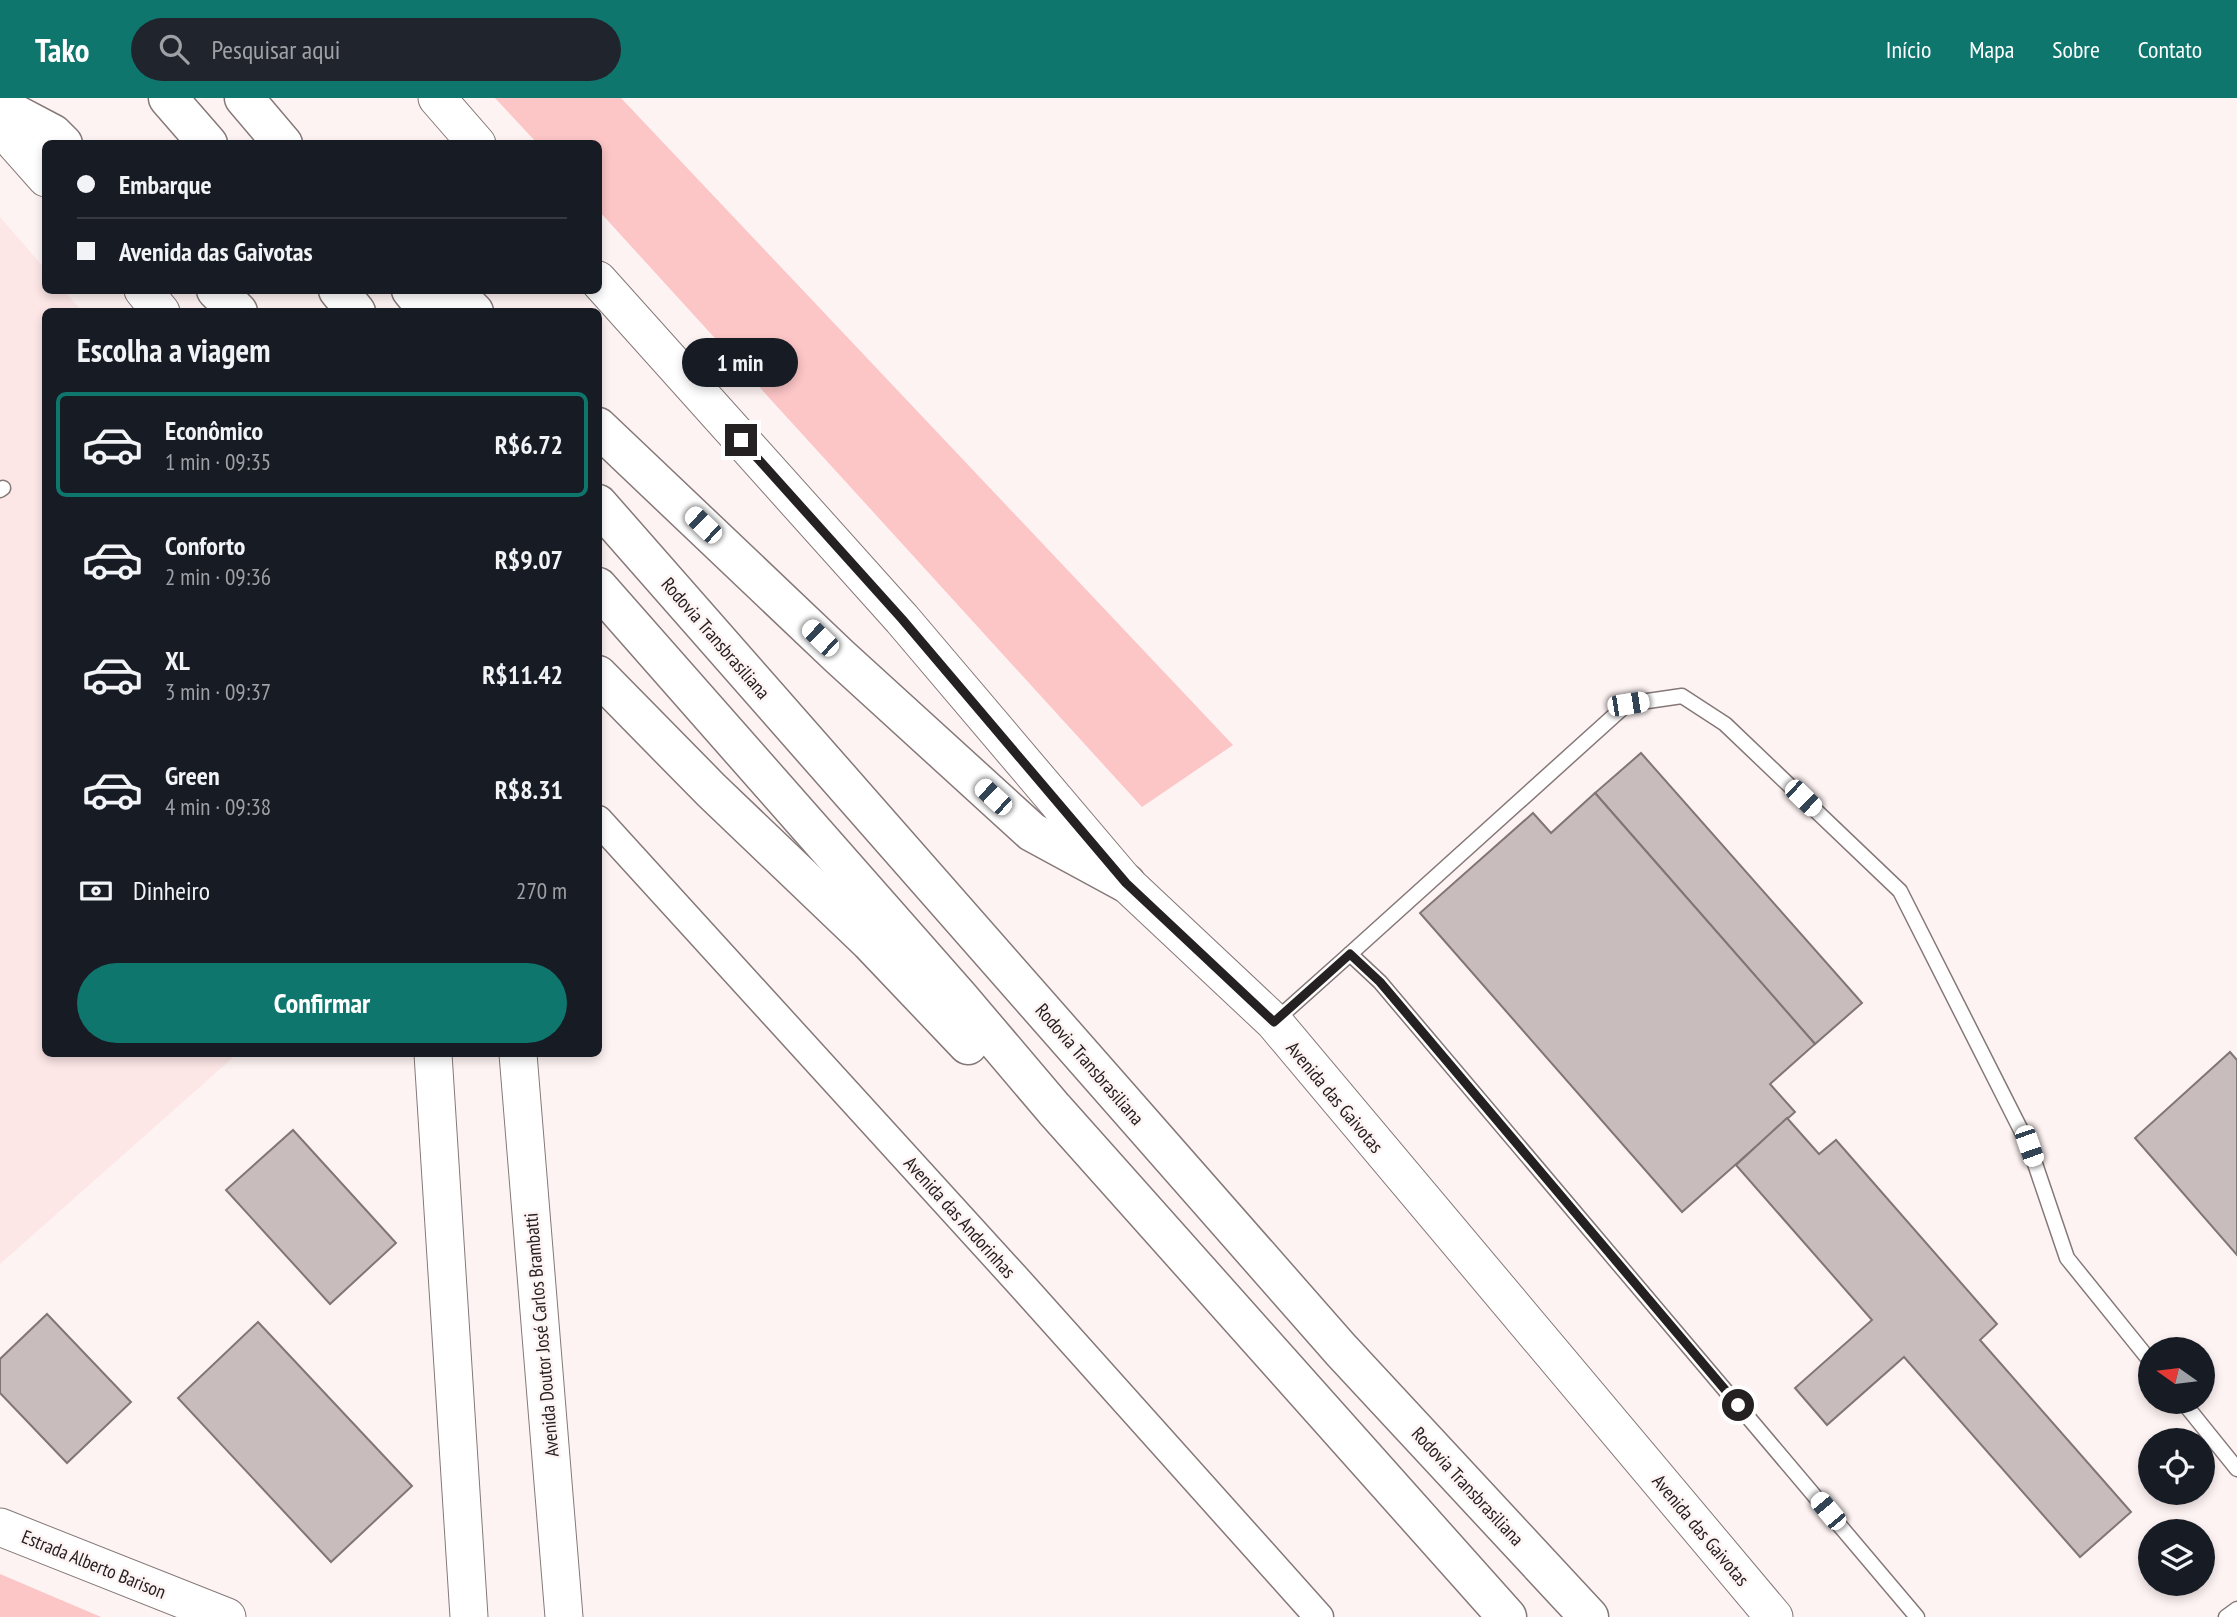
<!DOCTYPE html>
<html lang="pt">
<head>
<meta charset="utf-8">
<style>
	body { margin:0; font-family:"PT Sans Narrow",sans-serif; background:#20242c; color:#f1f3f6; height:100vh; display:flex; flex-direction:column; font-size:26px; white-space:nowrap }
	* { box-sizing:border-box; margin:0 }
	p { font-size:23px; color:#9ea1a6 }
	.icon { flex:none; width:38px; height:38px; fill:none; stroke:currentColor; stroke-width:2; stroke-linecap:round; stroke-linejoin:round }
	.map { position:relative; flex:1; overflow:hidden }
	.side { position:absolute; left:42px; top:210px; width:560px; height:749px; display:flex; flex-direction:column; background:#171b24; border-radius:10px; box-shadow:0 4px 10px #0003 }
	.side>* { flex:none }
	.banner { position:absolute; left:42px; top:42px; width:560px; height:154px; border-radius:10px; box-shadow:0 4px 10px #0003; display:grid; align-content:center; height:154px; padding:0 35px; background:#171b24 }
	.needle { width:46px; rotate:284deg }
	.controls { position:absolute; left:2138px; top:1239px; display:grid; gap:14px }
	.controls a { display:grid; place-items:center; width:77px; height:77px; border-radius:50%; background:#171b24; box-shadow:0 4px 10px #0003; font-size:35px }
	.end { position:absolute; width:32px; height:32px; margin:-16px; border:9px solid #252021; background:#fff; box-shadow:0 0 0 4px #fff }
	.from { border-radius:50% }
	.bubble { position:absolute; height:49px; border-radius:24px; background:#171b24; box-shadow:0 4px 10px #0003; font-size:23px; font-weight:700; line-height:49px; text-align:center }
	.car { position:absolute; width:21px; height:42px; margin:-21px -10px; border-radius:9px; box-shadow:0 0 5px 2px #0007; background:linear-gradient(#fff 24%,#345 0 40%,#fff 0 76%,#345 0 86%,#fff 0) }
	.banner b { display:flex; align-items:center; gap:24px; height:66px; font-size:26px }
	.banner b+b { border-top:2px solid #363941 }
	.banner i { width:18px; height:18px; background:#f1f3f6 }
	ul { padding:0; list-style:none }
	li { display:flex; align-items:center; gap:21px; height:105px; margin:0 14px 10px; padding:0 21px; border:4px solid transparent; border-radius:10px }
	li div { flex:1 }
	li b { display:block; font-size:26px }
	li em { font-style:normal; font-weight:700 }
	li.active { border-color:#0f766e }
	li>.icon { width:63px; height:63px; stroke-width:1.5 }
	h2 { padding:0 35px; font-size:32px; line-height:84px }
	.pay { display:flex; align-items:center; gap:18px; height:77px; padding:0 35px; font-size:26px }
	.pay p { margin-inline-start:auto }
	.primary-button { display:flex; gap:14px; margin-top:auto; padding:14px 35px }
	.primary-button a { flex:1; height:80px; border-radius:42px; background:#0f766e; color:#fff; font-size:28px; font-weight:700; line-height:80px; text-align:center }
	header { display:flex; align-items:center; gap:42px; box-sizing:border-box; height:98px; padding:0 35px; background:#0f766e; color:#fff }
	header strong { font-size:33px }
	nav { display:flex; gap:38px; margin-inline-start:auto; font-size:24px }
	.search { width:490px; height:63px; background:#20242c; display:flex; align-items:center; gap:18px; box-sizing:border-box; padding:0 24px; border-radius:38px; color:#9ea1a6; font-size:26px }
	.map>svg:first-child { display:block }
	.built { fill:#fde6e6 }
	.green { fill:#fcc5c6 }
	.building { fill:#c9bcbc; stroke:#827576; stroke-width:2 }
	.lines { fill:none; stroke-linecap:round; stroke-linejoin:round }
	.service-casing { stroke:#857878; stroke-width:17 }
	.minor-casing { stroke:#857878; stroke-width:31 }
	.tertiary-casing { stroke:#857878; stroke-width:39 }
	.motorway-casing { stroke:#857878; stroke-width:41 }
	.service { stroke:#fff; stroke-width:14 }
	.minor { stroke:#fff; stroke-width:28 }
	.tertiary { stroke:#fff; stroke-width:37 }
	.motorway { stroke:#fff; stroke-width:38 }
	.route { stroke:#252021; stroke-width:9 }
	.labels { text-anchor:middle; dominant-baseline:central; stroke-width:5; stroke-linejoin:round; paint-order:stroke }
	.street-label { font-size:19px; fill:#252021; stroke:#fef3f3 }
</style>
</head>
<body>
<header>
<strong>Tako</strong>
<div class="search"><svg class="icon" aria-label="search" viewBox="0 0 24 24"><circle cx="10" cy="10" r="6"/><path d="M15 15l6 6"/></svg>Pesquisar aqui</div>
<nav><a>Início</a><a>Mapa</a><a>Sobre</a><a>Contato</a></nav>
</header>
<div class="map">
<svg width="2237" height="1519" viewBox="0 0 2237 1519">
	<rect width="100%" height="100%" fill="#fef3f3"/>
	<!-- built -->
	<polygon class="built" points="0,119 45,171 46,192 64,193 82,213 46,214 46,956 237,956 0,1166"/>
	<!-- green -->
	<g class="green">
		<polygon points="495,0 621,0 1233,647 1142,709 599,113 598,46 537,45"/>
		<polygon points="0,1476 101,1519 0,1519"/>
	</g>
	<!-- building -->
	<g class="building">
		<polygon points="1641,655 1862,905 1815,946 1595,695"/>
		<polygon points="1595,695 1815,946 1770,986 1795,1014 1682,1114 1420,815 1533,715 1551,735"/>
		<polygon points="2230,954 2237,962 2237,1157 2135,1040"/>
		<polygon points="1787,1020 1819,1056 1836,1042 1997,1226 1980,1242 2131,1414 2080,1459 1904,1259 1827,1327 1795,1290 1872,1222 1736,1067"/>
		<polygon points="293,1032 396,1145 330,1206 226,1092"/>
		<polygon points="47,1216 131,1304 67,1365 0,1295 0,1261"/>
		<polygon points="258,1224 412,1388 331,1464 178,1300"/>
	</g>
	<g class="lines">
		<!-- service casing -->
		<g class="service-casing">
			<g id="service">
				<polyline points="0,392 3,390"/>
				<polyline points="1350,856 1627,606 1682,598 1725,626 1900,793 2029,1048 2067,1160 2151,1264"/>
				<polyline points="1275,923 1350,856 1380,884 1917,1519"/>
				<polyline points="2183,1304 2237,1371"/>
				<polyline points="2226,1519 2237,1511"/>
			</g>
		</g>
		<!-- minor casing -->
		<g class="minor-casing">
			<polyline id="minor" points="598,722 1018,1183 1319,1519"/>
		</g>
		<!-- tertiary casing -->
		<g class="tertiary-casing">
			<g id="tertiary">
				<polyline points="437,0 477,46"/>
				<polyline points="0,28 46,80"/>
				<polyline points="598,182 902,521 1126,785 1274,924 1774,1519"/>
				<polyline points="143,192 161,214"/>
				<polyline points="433,956 469,1519"/>
				<polyline points="518,956 564,1519"/>
				<polyline points="0,1429 227,1519"/>
			</g>
		</g>
		<!-- motorway casing -->
		<g class="motorway-casing">
			<g id="motorway">
				<polyline points="168,0 208,46"/>
				<polyline points="244,0 283,46"/>
				<polyline points="0,8 53,36 63,46"/>
				<polyline points="216,192 238,214"/>
				<polyline points="338,192 356,214"/>
				<polyline points="411,192 429,214"/>
				<polyline points="452,192 474,214"/>
				<polyline points="598,329 840,559 1032,734 1126,785"/>
				<polyline points="598,406 1341,1252 1589,1519"/>
				<polyline points="598,489 959,899 1054,1011 1507,1519"/>
				<polyline points="598,577 711,692 870,844 968,947"/>
			</g>
		</g>
		<!-- service -->
		<use href="#service" class="service"/>
		<!-- minor -->
		<use href="#minor" class="minor"/>
		<!-- tertiary -->
		<use href="#tertiary" class="tertiary"/>
		<!-- motorway -->
		<use href="#motorway" class="motorway"/>
	</g>
	<g class="lines">
		<!-- route -->
		<polyline class="route" points="741,342 902,521 1126,785 1274,924 1350,856 1380,884 1738,1307"/>
	</g>
	<g class="labels">
		<!-- street labels -->
		<g class="street-label">
			<text transform="translate(716 540) rotate(49)">Rodovia Transbrasiliana</text>
			<text transform="translate(1090 966) rotate(49)">Rodovia Transbrasiliana</text>
			<text transform="translate(1335 999) rotate(50)">Avenida das Gaivotas</text>
			<text transform="translate(960 1119) rotate(48)">Avenida das Andorinhas</text>
			<text transform="translate(541 1237) rotate(-95)">Avenida Doutor José Carlos Brambatti</text>
			<text transform="translate(1468 1388) rotate(47)">Rodovia Transbrasiliana</text>
			<text transform="translate(1701 1432) rotate(50)">Avenida das Gaivotas</text>
			<text transform="translate(94 1466) rotate(22)">Estrada Alberto Barison</text>
		</g>
	</g>
</svg>
<div class="controls">
<a><svg class="needle" viewBox="-14 -14 28 28"><path d="M0-13l5 13h-10z" fill="#e53935"/><path d="M0 13l5-13h-10z" fill="#9ea1a6"/></svg></a>
<a><svg class="icon" aria-label="locate" viewBox="0 0 24 24"><circle cx="12" cy="12" r="6"/><path d="M12 2v4M12 18v4M2 12h4M18 12h4"/></svg></a>
<a><svg class="icon" aria-label="layers" viewBox="0 0 24 24"><path d="M12 4l9 5-9 5-9-5zM3 14l9 5 9-5"/></svg></a>
</div>
<i class="end from" style="left:1738px;top:1307px"></i>
<i class="end" style="left:741px;top:342px"></i>
<div class="bubble" style="left:682px;top:240px;width:116px">1 min</div>
<i class="car" style="left:703px;top:427px;rotate:314deg"></i>
<i class="car" style="left:820px;top:540px;rotate:314deg"></i>
<i class="car" style="left:1628px;top:606px;rotate:81deg"></i>
<i class="car" style="left:993px;top:699px;rotate:313deg"></i>
<i class="car" style="left:1803px;top:700px;rotate:134deg"></i>
<i class="car" style="left:2029px;top:1048px;rotate:161deg"></i>
<i class="car" style="left:1828px;top:1413px;rotate:320deg"></i>
<div class="banner">
<b><i class="from"></i>Embarque</b>
<b><i></i>Avenida das Gaivotas</b>
</div>
<section class="side">
<h2>Escolha a viagem</h2>
<ul>
<li class="active"><svg class="icon" aria-label="car" viewBox="0 0 24 24"><path d="M5 17H2v-5l4-1 3-4h7l3 4 3 1v5h-3M9 17h6M6 11h13"/><circle cx="7" cy="17" r="2"/><circle cx="17" cy="17" r="2"/></svg><div><b>Econômico</b><p>1 min · 09:35</p></div><em>R$6.72</em></li>
<li><svg class="icon" aria-label="car" viewBox="0 0 24 24"><path d="M5 17H2v-5l4-1 3-4h7l3 4 3 1v5h-3M9 17h6M6 11h13"/><circle cx="7" cy="17" r="2"/><circle cx="17" cy="17" r="2"/></svg><div><b>Conforto</b><p>2 min · 09:36</p></div><em>R$9.07</em></li>
<li><svg class="icon" aria-label="car" viewBox="0 0 24 24"><path d="M5 17H2v-5l4-1 3-4h7l3 4 3 1v5h-3M9 17h6M6 11h13"/><circle cx="7" cy="17" r="2"/><circle cx="17" cy="17" r="2"/></svg><div><b>XL</b><p>3 min · 09:37</p></div><em>R$11.42</em></li>
<li><svg class="icon" aria-label="car" viewBox="0 0 24 24"><path d="M5 17H2v-5l4-1 3-4h7l3 4 3 1v5h-3M9 17h6M6 11h13"/><circle cx="7" cy="17" r="2"/><circle cx="17" cy="17" r="2"/></svg><div><b>Green</b><p>4 min · 09:38</p></div><em>R$8.31</em></li>
</ul>
<div class="pay"><svg class="icon" aria-label="cash" viewBox="0 0 24 24"><path d="M3 7h18v10H3z"/><circle cx="12" cy="12" r="2"/></svg>Dinheiro<p>270 m</p></div>
<div class="primary-button"><a>Confirmar</a></div>
</section>
</div>
</body>
</html>
